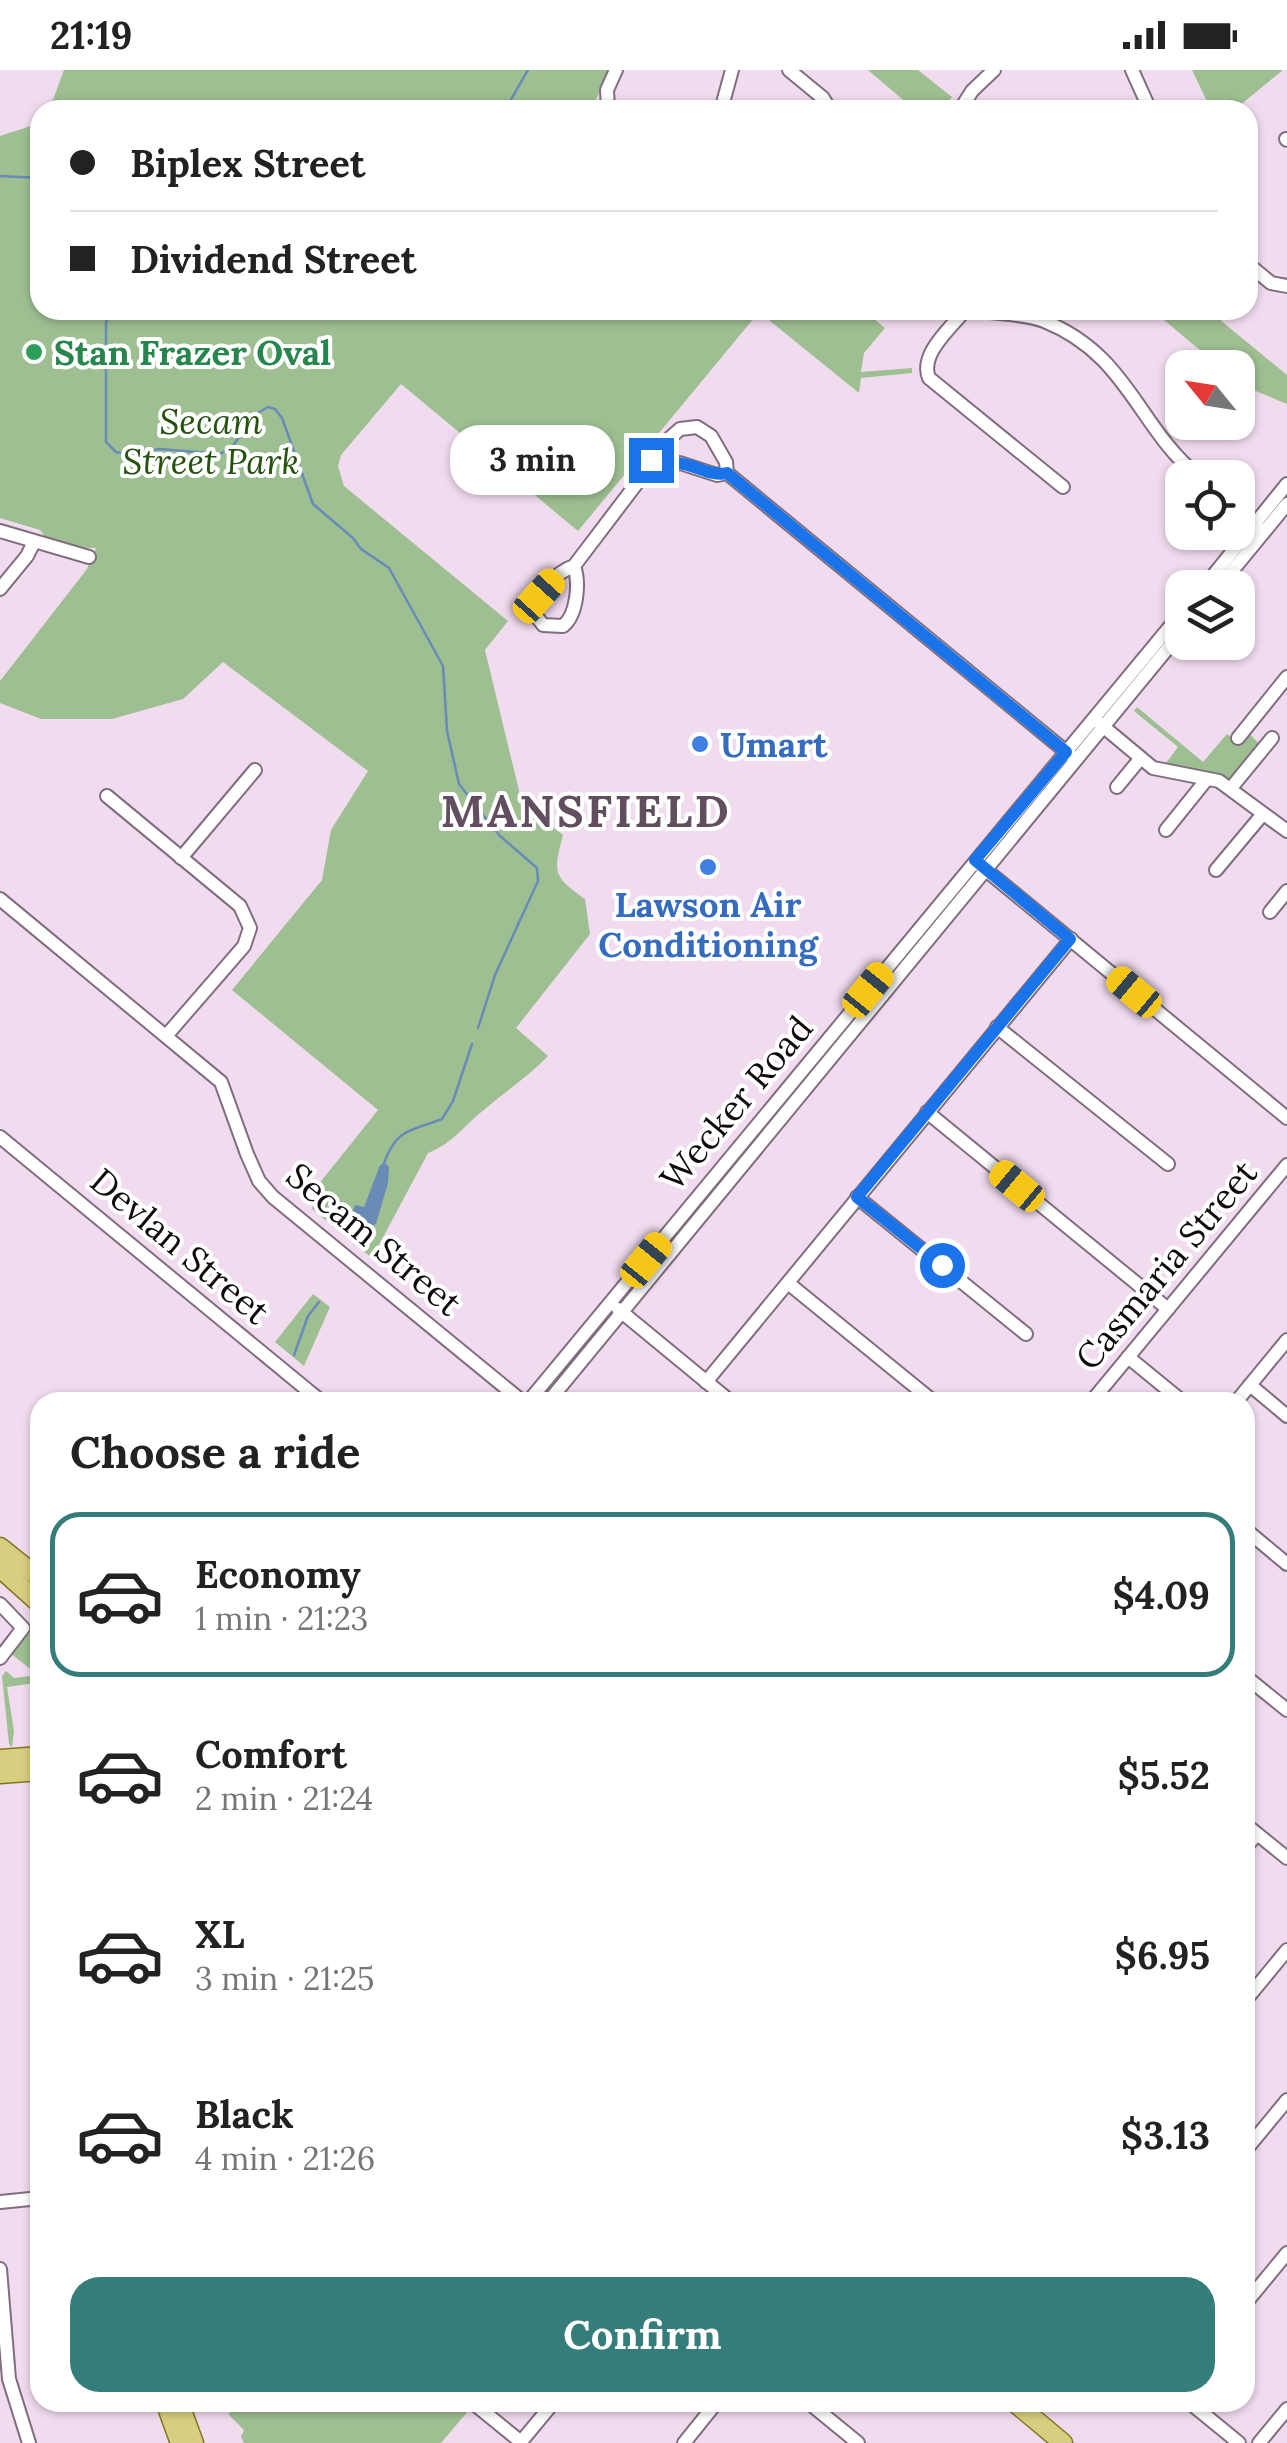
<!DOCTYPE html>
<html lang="en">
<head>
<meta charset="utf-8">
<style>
	body { margin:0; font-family:Lora,serif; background:#f6f6f6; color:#222; height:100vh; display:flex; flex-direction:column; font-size:38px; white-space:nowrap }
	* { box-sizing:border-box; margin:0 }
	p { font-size:32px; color:#767676 }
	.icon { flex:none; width:55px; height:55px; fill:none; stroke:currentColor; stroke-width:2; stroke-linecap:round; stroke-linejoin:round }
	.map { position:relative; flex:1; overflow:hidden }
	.panel { position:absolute; left:30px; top:1322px; width:1225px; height:1020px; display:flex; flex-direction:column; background:#fff; border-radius:30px; box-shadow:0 2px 8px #0004 }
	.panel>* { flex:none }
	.hud { position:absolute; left:30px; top:30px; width:1228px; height:220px; border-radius:30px; box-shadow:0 2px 8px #0004; display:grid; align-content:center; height:220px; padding:0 40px; background:#fff }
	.needle { width:65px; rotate:300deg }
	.controls { position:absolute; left:1165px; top:280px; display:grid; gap:20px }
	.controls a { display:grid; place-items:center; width:90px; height:90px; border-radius:20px; background:#fff; box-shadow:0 2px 8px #0004; font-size:50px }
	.end { position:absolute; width:45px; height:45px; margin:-22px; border:12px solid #1a73e8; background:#fff; box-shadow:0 0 0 5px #fff }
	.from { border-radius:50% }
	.bubble { position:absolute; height:70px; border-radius:30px; background:#fff; box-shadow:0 2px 8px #0004; font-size:32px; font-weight:700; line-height:70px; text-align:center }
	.car { position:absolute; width:30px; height:60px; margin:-30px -15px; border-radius:12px; box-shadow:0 0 8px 2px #0007; background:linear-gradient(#f5c518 24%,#345 0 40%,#f5c518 0 76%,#345 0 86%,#f5c518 0) }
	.hud b { display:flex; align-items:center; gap:35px; height:95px; font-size:38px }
	.hud b+b { border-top:2px solid #e0e0e0 }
	.hud i { width:25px; height:25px; background:#222 }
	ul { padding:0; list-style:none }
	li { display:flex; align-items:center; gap:30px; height:165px; margin:0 20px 15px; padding:0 20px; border:5px solid transparent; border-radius:30px }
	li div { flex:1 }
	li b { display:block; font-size:38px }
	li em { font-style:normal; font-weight:700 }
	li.current { border-color:#357d7a }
	li>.icon { width:90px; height:90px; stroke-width:1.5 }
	h2 { padding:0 40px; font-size:45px; line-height:120px }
	.primary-button { display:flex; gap:20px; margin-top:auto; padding:20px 40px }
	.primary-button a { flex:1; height:115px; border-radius:30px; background:#357d7a; color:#fff; font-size:40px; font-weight:700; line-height:115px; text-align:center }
	.status { display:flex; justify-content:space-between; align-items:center; height:70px; padding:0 50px; background:#fff; direction:ltr }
	.status svg { height:28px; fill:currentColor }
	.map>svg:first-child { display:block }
	.green { fill:#9ebf92 }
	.water { fill:#698bb7 }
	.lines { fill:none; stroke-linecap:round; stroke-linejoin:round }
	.stream { stroke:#698bb7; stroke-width:2.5 }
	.minor-casing { stroke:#806d7e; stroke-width:16 }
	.major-casing { stroke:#827522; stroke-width:21 }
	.minor { stroke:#fff; stroke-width:12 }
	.major { stroke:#d9ce80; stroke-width:18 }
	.route { stroke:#1a73e8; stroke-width:12 }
	.leisure-dot { fill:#2e9e5b; stroke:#fff; stroke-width:4 }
	.shop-dot { fill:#3f7fe0; stroke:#fff; stroke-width:4 }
	.labels { text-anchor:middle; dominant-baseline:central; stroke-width:8; stroke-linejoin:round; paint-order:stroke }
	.leisure-label { font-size:35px; font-weight:bold; fill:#27864d; stroke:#fff; text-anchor:start }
	.park-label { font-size:35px; font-style:italic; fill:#25520f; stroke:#fff }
	.shop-label { font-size:35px; font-weight:bold; fill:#366cbe; stroke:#fff; text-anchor:start }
	.street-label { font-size:35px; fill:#100a10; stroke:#fff }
	.district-label { font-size:45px; font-weight:bold; letter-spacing:2.5px; fill:#614f5f; stroke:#fff }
</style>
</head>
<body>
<div class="status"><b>21:19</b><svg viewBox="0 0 49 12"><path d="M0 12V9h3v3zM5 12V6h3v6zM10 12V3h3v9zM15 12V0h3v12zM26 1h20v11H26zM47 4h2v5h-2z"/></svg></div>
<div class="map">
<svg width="1287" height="2373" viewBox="0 0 1287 2373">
	<rect width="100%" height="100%" fill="#f1dcef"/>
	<!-- green -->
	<g class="green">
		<polygon points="64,0 610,0 591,40 49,40"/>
		<polygon points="868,0 918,0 952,27 943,40 915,40"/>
		<polygon points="1192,0 1283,0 1234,40 1211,40"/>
		<path d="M40,53V240H863L885,258L864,283L861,302L912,298V303L861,308L859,323L759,242L578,461L401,314L341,385L338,396L344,416L508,551L485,580L522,733L563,765C553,803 553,806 585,829L590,864L516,958L548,986C529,1006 506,1021 485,1039C463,1056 455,1072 428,1083L372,1188L312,1139L318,1115L378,1040L232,920L322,810L331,760L368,701L223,592L183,629L112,649H41L0,633V611L87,499L96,478L53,477L40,460L0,448V66Z"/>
		<polygon points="1152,240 1208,240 1287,305 1287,334 1239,314 1238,298 1220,297"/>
		<polygon points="1137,637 1203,692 1227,664 1239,673 1249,663 1260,675 1231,710 1163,697 1178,677 1134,641"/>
		<polygon points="313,1224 330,1237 304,1296 275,1272"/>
		<polygon points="38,1559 40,1573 34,1573 40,1579 40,1609 36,1613 7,1617 14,1661 12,1677 9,1674 2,1606 6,1601 14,1608 38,1605 10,1583 21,1567"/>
		<polygon points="245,2332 267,2333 268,2337 270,2333 282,2333 282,2339 289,2332 459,2332 469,2340 441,2373 244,2373 241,2367 244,2360 228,2344"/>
	</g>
	<!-- water -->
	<polygon class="water" points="386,1094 389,1097 388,1113 376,1154 373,1155 367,1173 362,1177 352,1169 362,1150 351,1146 355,1135 364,1137 380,1095"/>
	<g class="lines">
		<!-- stream -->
		<g class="stream">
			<polyline points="505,40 528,0"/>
			<polyline points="0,106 40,108"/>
			<polyline points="110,240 106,253 106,372 116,382 126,384 160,379 220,384 232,377 256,344 268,337 275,339 282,348 313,434 353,468 361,479 389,498 443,596 447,661 459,714 499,765 537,798 538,811 495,905 478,958"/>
			<path d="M383,1096C396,1058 409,1062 442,1049L453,1031L472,974"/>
			<polyline points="294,1285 308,1246 319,1232"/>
			<polyline points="294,1332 294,1331"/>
		</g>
		<!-- minor casing -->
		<g class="minor-casing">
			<g id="minor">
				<polyline points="789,0 823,28 830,40"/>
				<polyline points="1132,0 1150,40"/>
				<polyline points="608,38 607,20 616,0"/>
				<polyline points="721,40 732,0"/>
				<polyline points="960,40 972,21 994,0"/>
				<polyline points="1286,69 1287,70"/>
				<polyline points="1248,194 1271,213 1287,216"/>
				<path d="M965,240C951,258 919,284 929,308L1063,417"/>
				<path d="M975,240C998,244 1023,243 1044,251C1129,285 1137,357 1200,408"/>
				<polyline points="650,396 680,393 717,405 727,403"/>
				<polyline points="1238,439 1258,457"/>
				<polyline points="0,461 89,487"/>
				<path d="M574,496C580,513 577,545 563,556L543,555L534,543C536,524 556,502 574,496L650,396L662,375L680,359L697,357L711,366L726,392L727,403L1070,685"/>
				<polyline points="1203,518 1287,414"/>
				<polyline points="1218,518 1287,434"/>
				<polyline points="0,519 27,486 34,472"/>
				<polyline points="1099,653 1153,698 1219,711 1287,761"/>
				<polyline points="1238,668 1287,607"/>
				<polyline points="1117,717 1140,689"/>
				<polyline points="1231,718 1272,668"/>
				<polyline points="107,726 240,836 250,858 244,876 166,966"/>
				<polyline points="1166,760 1207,709"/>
				<polyline points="181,788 255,700"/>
				<polyline points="980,795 1287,1048"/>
				<polyline points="1216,800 1262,745"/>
				<polyline points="0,829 221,1012 247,1084 259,1111 273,1127 523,1332"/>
				<polyline points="1270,842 1287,821"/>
				<polyline points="997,957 1168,1094"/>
				<polyline points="927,1042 1168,1239"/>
				<polyline points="0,1067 322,1332"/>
				<polyline points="857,1127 1026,1264"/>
				<polyline points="788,1213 934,1332"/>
				<polyline points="618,1239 731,1332"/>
				<polyline points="1128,1287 1183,1332"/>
				<polyline points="706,1312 1071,869"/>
				<polyline points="1250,1315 1287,1346"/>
				<polyline points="528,1332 1182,542"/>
				<polyline points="548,1332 1182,561"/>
				<polyline points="1091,1332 1287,1095"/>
				<polyline points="1236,1332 1287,1270"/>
				<polyline points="1245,1459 1287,1494"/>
				<polyline points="0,1534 23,1558 0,1588"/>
				<polyline points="1245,1606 1287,1640"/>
				<polyline points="1245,1754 1287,1788"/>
				<polyline points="1245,1778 1257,1764"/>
				<polyline points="1245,1931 1287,1880"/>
				<polyline points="1245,2081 1287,2030"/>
				<polyline points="0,2132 40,2128"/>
				<polyline points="0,2199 9,2309 29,2373"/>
				<polyline points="1245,2234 1287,2183"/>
				<polyline points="472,2332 521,2372"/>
				<polyline points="808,2332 858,2373"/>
				<polyline points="1189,2332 1239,2373"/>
				<polyline points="1028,2344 1038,2332"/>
				<polyline points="520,2373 554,2332"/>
				<polyline points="684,2373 717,2332"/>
				<polyline points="1259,2373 1287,2339"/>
			</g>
		</g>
		<!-- major casing -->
		<g class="major-casing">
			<g id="major">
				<polyline points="0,1477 40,1509"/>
				<polyline points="0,1498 40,1534"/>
				<polyline points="0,1689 40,1686"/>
				<polyline points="0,1704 40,1701"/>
				<polyline points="165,2332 180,2373"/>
				<polyline points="179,2332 194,2373"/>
				<polyline points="1014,2332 1063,2373"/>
			</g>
		</g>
		<!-- minor -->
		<use href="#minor" class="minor"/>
		<!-- major -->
		<use href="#major" class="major"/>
	</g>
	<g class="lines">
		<!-- route -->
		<path class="route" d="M651,390L650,396C659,397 666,392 675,393C694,393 709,407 727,403L1066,682L975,790L1070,869L857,1127L942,1195"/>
	</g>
	<!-- markers -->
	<circle class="leisure-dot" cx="34" cy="282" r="10"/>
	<g class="shop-dot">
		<circle cx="700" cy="674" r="10"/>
		<circle cx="708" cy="797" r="10"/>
	</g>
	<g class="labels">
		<!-- leisure labels -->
		<g class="leisure-label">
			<text x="54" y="282">Stan Frazer Oval</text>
		</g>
		<!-- park labels -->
		<g class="park-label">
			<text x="211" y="351">Secam<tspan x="211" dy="40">Street Park</tspan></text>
		</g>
		<!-- shop labels -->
		<g class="shop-label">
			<text x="720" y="674">Umart</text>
			<text x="708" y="834" text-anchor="middle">Lawson Air<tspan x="708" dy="40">Conditioning</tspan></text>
		</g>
		<!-- street labels -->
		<g class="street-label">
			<text transform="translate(736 1033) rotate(-50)">Wecker Road</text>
			<text transform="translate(374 1169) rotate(40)">Secam Street</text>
			<text transform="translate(180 1176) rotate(40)">Devlan Street</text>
			<text transform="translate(1166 1195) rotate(-50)">Casmaria Street</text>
		</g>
		<!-- district labels -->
		<g class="district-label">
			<text x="586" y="740">MANSFIELD</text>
		</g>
	</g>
</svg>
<div class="controls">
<a><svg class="needle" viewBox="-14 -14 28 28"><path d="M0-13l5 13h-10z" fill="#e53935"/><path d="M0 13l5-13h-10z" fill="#767676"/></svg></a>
<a><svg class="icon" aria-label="locate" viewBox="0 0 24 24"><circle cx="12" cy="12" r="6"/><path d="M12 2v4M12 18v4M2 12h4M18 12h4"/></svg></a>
<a><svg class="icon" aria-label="layers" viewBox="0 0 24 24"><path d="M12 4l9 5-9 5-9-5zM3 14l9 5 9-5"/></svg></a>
</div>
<i class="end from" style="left:942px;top:1195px"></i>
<i class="end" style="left:651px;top:390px"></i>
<div class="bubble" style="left:450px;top:355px;width:165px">3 min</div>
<i class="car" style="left:539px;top:526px;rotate:42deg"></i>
<i class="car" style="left:868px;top:920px;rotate:39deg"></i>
<i class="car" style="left:1134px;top:922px;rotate:310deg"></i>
<i class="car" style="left:1017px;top:1116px;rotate:310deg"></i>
<i class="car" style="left:646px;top:1190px;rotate:39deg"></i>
<div class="hud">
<b><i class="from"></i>Biplex Street</b>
<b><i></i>Dividend Street</b>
</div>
<section class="panel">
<h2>Choose a ride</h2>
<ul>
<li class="current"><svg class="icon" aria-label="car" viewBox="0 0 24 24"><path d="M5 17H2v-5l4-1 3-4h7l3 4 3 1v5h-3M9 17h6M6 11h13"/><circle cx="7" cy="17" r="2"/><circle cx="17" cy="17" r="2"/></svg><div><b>Economy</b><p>1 min · 21:23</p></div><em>$4.09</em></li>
<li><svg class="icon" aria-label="car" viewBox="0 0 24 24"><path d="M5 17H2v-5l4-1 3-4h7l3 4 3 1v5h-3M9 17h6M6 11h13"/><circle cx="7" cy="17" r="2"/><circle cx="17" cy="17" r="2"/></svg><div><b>Comfort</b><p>2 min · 21:24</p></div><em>$5.52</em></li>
<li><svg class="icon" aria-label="car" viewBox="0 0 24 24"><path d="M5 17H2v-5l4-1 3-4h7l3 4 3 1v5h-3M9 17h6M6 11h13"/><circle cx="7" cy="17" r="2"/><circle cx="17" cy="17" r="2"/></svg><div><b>XL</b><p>3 min · 21:25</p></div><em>$6.95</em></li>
<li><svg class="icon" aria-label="car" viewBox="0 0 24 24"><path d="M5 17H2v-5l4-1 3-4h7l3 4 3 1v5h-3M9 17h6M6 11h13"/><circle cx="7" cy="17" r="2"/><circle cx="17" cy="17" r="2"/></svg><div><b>Black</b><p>4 min · 21:26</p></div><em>$3.13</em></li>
</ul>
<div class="primary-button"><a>Confirm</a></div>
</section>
</div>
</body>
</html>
